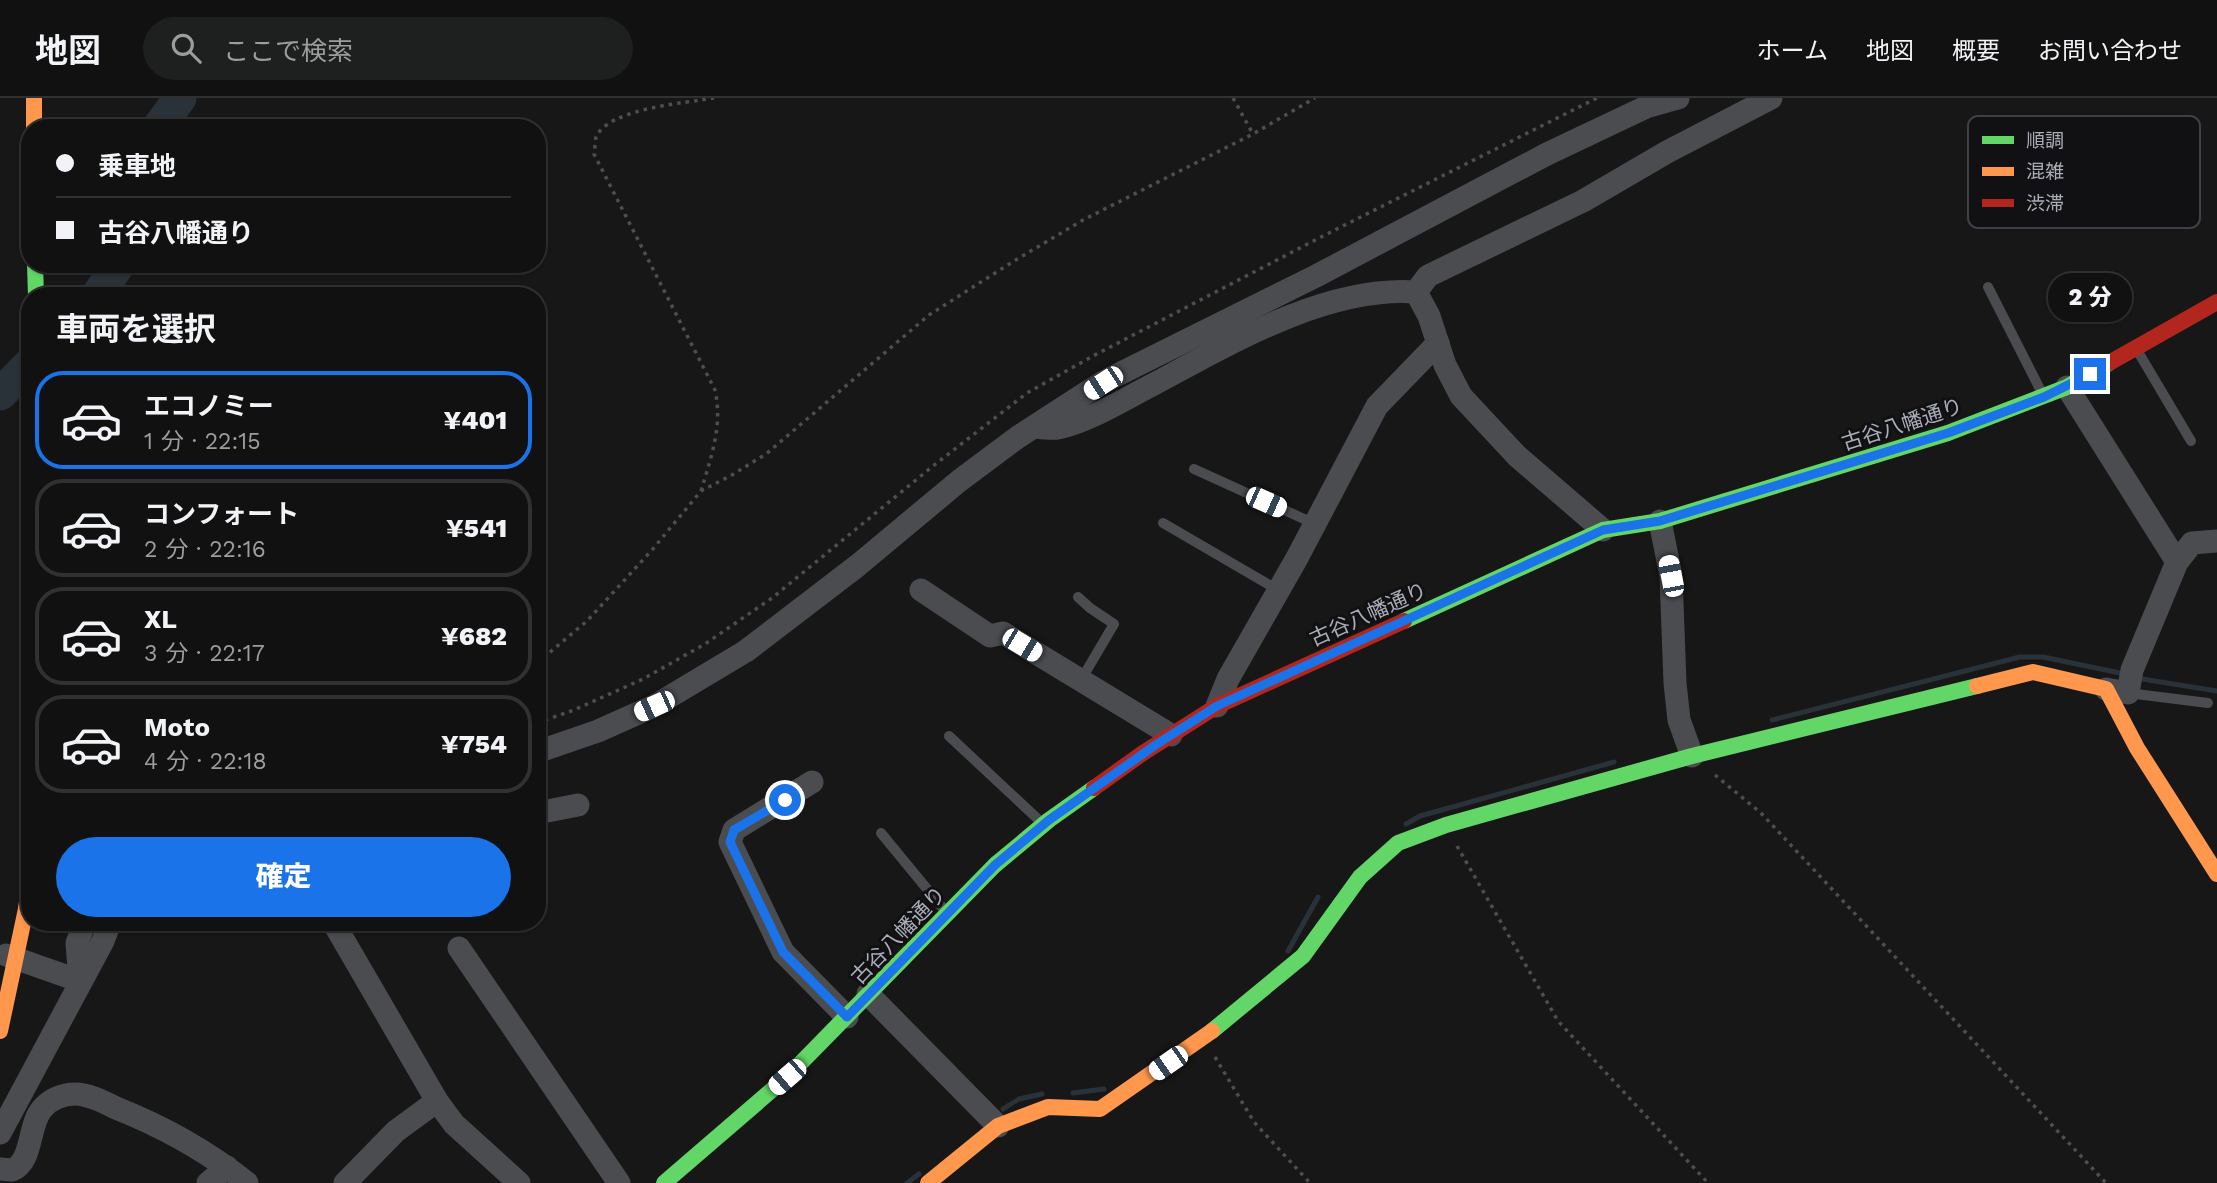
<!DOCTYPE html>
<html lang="ja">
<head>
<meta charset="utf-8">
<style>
	body { margin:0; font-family:"Work Sans","Noto Sans JP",sans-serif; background:#1e1f1f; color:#f1f3f6; height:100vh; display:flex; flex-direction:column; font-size:26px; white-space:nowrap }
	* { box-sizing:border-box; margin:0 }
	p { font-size:23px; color:#9c9d9f }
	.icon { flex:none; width:38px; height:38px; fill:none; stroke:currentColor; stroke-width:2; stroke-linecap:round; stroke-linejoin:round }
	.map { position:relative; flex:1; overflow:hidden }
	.drawer { position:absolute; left:21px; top:189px; width:525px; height:644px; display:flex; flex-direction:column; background:#111; border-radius:28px; box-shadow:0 2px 5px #0004,0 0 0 2px #303131 }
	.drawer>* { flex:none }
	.top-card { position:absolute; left:21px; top:21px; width:525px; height:154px; border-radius:28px; box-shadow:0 2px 5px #0004,0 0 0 2px #303131; display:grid; align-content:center; height:154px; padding:0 35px; background:#111 }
	.end { position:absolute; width:32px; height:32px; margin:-16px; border:9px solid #1a73e8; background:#fff; box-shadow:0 0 0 4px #fff }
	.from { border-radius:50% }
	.bubble { position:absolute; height:49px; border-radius:24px; background:#111; box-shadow:0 2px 5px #0004,0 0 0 2px #303131; font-size:23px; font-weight:800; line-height:49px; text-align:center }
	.car { position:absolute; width:21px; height:42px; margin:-21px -10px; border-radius:9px; box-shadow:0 0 5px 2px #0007; background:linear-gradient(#fff 24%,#345 0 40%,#fff 0 76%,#345 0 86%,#fff 0) }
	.top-card b { display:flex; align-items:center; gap:24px; height:66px; font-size:26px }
	.top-card b+b { border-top:2px solid #303131 }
	.top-card i { width:18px; height:18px; background:#f1f3f6 }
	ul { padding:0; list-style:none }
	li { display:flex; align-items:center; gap:21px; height:98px; margin:0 14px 10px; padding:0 21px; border:4px solid #303131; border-radius:28px }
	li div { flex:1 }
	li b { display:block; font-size:26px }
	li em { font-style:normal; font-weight:800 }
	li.active { border-color:#1a73e8 }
	li>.icon { width:63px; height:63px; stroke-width:1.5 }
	h2 { padding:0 35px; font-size:32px; line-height:84px }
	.action { display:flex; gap:14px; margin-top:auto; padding:14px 35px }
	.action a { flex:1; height:80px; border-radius:42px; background:#1a73e8; color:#fff; font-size:28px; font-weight:800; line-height:80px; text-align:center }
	header { display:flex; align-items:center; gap:42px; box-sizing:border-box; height:98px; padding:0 35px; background:#111; border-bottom:2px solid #303131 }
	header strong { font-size:33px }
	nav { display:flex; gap:38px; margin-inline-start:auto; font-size:24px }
	.search { width:490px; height:63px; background:#1e1f1f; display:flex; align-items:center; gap:18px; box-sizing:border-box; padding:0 24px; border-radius:38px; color:#9c9d9f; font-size:26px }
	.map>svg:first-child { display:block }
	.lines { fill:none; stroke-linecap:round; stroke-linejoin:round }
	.stream { stroke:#2a3239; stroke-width:5 }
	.river { stroke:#2a3239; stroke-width:33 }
	.path { stroke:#4d4e52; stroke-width:3.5; stroke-dasharray:3.5 5; stroke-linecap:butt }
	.lane { stroke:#4b4c50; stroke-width:10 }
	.street { stroke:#4b4c50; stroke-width:23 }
	.fast { stroke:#63d668; stroke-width:16 }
	.slow { stroke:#ff974d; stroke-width:16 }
	.jam { stroke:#b3261e; stroke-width:16 }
	.slow-bridge { stroke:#ff974d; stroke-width:16 }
	.route { stroke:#1a73e8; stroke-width:9 }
	.labels { text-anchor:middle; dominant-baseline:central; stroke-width:6; stroke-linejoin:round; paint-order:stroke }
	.street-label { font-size:21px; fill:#a8adb8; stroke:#111113 }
	.key { fill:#111113; stroke:#3e4045; stroke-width:2 }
	.key-label { font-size:19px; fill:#a8adb8 }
</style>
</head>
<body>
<header>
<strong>地図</strong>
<div class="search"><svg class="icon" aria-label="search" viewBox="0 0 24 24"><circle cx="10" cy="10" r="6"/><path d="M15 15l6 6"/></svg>ここで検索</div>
<nav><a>ホーム</a><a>地図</a><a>概要</a><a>お問い合わせ</a></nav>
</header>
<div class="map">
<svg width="2217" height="1085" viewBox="0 0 2217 1085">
	<rect width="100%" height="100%" fill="#171717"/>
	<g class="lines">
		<!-- stream -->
		<g class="stream">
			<polyline points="2136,580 2217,593"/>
			<polyline points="1772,622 2020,559 2043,559 2125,576"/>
			<polyline points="1406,726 1420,718 1614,664"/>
			<polyline points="1288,853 1318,799"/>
			<polyline points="1073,995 1104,991"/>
			<polyline points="1003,1011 1019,1001 1042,996"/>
			<polyline points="907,1085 919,1076"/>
		</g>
		<!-- river -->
		<g class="river">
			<polyline points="158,30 180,0"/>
			<polyline points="97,198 119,166"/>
			<polyline points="0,296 30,266"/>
		</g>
		<!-- path -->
		<g class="path">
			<polyline points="1233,0 1253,36"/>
			<path d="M701,393C711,359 723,328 715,292L594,56C595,51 595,44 596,39C609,10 686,5 714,0"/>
			<polyline points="537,565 587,523 652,452 701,393 732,377 766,356 929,217 1014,163 1083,122 1253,36 1315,0"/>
			<polyline points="537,625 574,612 643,581 705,546 772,500 933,368 1027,295 1093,258 1321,139 1597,0"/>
			<polyline points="1715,677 1761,715 2106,1085"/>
			<polyline points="1457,748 1558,923 1708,1085"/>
			<polyline points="1215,959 1254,1024 1310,1085"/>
		</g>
		<!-- lane -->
		<g class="lane">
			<polyline points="1988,189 2043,297"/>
			<polyline points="2137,252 2191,343"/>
			<polyline points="1194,371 1315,426"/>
			<polyline points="1163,425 1278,492"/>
			<polyline points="1078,499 1090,510 1114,526 1081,582"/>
			<polyline points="2128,595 2208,605"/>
			<polyline points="949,638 1041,724"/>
			<polyline points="881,735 946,814"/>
		</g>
		<!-- street -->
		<g class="street">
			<polyline points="1416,194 1428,178 1583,103 1667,54 1771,0"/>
			<polyline points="2067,289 2177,464"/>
			<path d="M1037,329C1044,330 1052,331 1058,330C1088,324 1128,299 1156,285C1232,244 1327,188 1416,194L1429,218L1445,267L1461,298L1517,358L1603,432"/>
			<polyline points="1660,423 1671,478 1675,585 1679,622 1692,658"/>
			<polyline points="921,492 990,538 1003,535 1171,637"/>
			<polyline points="2106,591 2128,595 2132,572 2177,464 2192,445 2217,443"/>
			<polyline points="1217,608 1228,581 1297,460 1377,308 1438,245"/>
			<polyline points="537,654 598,633 654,608 746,553 857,468 959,383 1018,339 1103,284 1316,178 1547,56 1646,9 1678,0"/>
			<polyline points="812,684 734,732 730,744 783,854 847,919"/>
			<polyline points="537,715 578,707"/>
			<polyline points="333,824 437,1003 454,1026 519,1085"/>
			<polyline points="459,850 619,1085"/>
			<polyline points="6,857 80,883"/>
			<polyline points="80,883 77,845 85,824"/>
			<polyline points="868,896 998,1028"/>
			<polyline points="0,1035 103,843 110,824"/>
			<path d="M0,1071L12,1072C33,1064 28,1027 42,1011C50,1001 63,996 75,996C89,996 104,1004 116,1010C164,1029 207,1053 247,1085"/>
			<polyline points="208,1085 227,1069"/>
			<polyline points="345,1085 396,1033 437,1003"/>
		</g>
		<!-- fast -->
		<g class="fast">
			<polyline points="35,166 36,198"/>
			<polyline points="1404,523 1603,432 1660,423 1948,335 2067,289 2109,265"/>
			<polyline points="1212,933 1303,858 1360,779 1398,745 1446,727 1692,658 1977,588"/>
			<polyline points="664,1085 787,979 995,767 1049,722 1094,690"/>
		</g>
		<!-- slow -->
		<g class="slow">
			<polyline points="34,0 34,30"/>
			<polyline points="1977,588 2033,574 2106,591 2137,650 2217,776"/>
			<polyline points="26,811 30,783"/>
			<polyline points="928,1085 998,1028 1048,1009 1100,1011 1212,933"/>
		</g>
		<!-- jam -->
		<g class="jam">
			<polyline points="2109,265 2217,204"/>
			<polyline points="1094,690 1143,655 1217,608 1404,523"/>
		</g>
		<!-- slow-bridge -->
		<polyline class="slow-bridge" points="0,933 26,811"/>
	</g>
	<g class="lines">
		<!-- route -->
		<polyline class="route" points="785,702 734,732 730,744 783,854 847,919 995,767 1049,722 1157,646 1217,608 1603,432 1660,423 1948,335 2044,299 2090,276"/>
	</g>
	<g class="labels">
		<!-- street labels -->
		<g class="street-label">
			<text transform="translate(1902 326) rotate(-18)">古谷八幡通り</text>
			<text transform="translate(1368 516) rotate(-24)">古谷八幡通り</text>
			<text transform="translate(898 837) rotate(-46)">古谷八幡通り</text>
		</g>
	</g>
	<!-- legend -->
	<rect x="1968" y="18" width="232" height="112" rx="10" class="key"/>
	<rect x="1982" y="38" width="32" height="8" fill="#63d668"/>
	<rect x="1982" y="69" width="32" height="9" fill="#ff974d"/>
	<rect x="1982" y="101" width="32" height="8" fill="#b3261e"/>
	<g class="key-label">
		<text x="2026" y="49">順調</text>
		<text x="2026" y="80">混雑</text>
		<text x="2026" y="112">渋滞</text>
	</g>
</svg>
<i class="end from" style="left:785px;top:702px"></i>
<i class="end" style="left:2090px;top:276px"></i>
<div class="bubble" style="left:2048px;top:175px;width:84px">2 分</div>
<i class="car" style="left:1103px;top:285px;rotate:237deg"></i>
<i class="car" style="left:1266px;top:404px;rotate:114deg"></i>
<i class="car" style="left:1671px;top:478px;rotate:349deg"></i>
<i class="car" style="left:1022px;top:547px;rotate:121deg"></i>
<i class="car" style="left:654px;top:608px;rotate:246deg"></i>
<i class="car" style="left:1168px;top:965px;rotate:235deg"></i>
<i class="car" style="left:787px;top:979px;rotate:229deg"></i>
<div class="top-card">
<b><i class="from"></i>乗車地</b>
<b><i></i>古谷八幡通り</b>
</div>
<section class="drawer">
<h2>車両を選択</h2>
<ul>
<li class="active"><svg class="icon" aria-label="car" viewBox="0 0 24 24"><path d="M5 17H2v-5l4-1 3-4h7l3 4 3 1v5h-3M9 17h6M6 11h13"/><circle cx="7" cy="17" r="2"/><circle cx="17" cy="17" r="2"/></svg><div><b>エコノミー</b><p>1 分 · 22:15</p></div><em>¥401</em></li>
<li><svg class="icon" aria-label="car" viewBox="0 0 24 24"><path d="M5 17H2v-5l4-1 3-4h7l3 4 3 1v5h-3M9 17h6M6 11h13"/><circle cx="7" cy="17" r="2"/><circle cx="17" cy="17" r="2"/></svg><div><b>コンフォート</b><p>2 分 · 22:16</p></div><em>¥541</em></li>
<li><svg class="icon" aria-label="car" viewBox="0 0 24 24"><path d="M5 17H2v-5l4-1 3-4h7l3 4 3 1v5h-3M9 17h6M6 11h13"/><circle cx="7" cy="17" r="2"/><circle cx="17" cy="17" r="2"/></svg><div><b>XL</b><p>3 分 · 22:17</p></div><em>¥682</em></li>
<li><svg class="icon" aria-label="car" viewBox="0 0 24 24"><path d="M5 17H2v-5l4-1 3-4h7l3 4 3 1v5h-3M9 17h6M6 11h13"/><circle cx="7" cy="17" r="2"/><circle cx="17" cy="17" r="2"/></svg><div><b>Moto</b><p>4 分 · 22:18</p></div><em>¥754</em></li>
</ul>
<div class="action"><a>確定</a></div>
</section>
</div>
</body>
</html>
